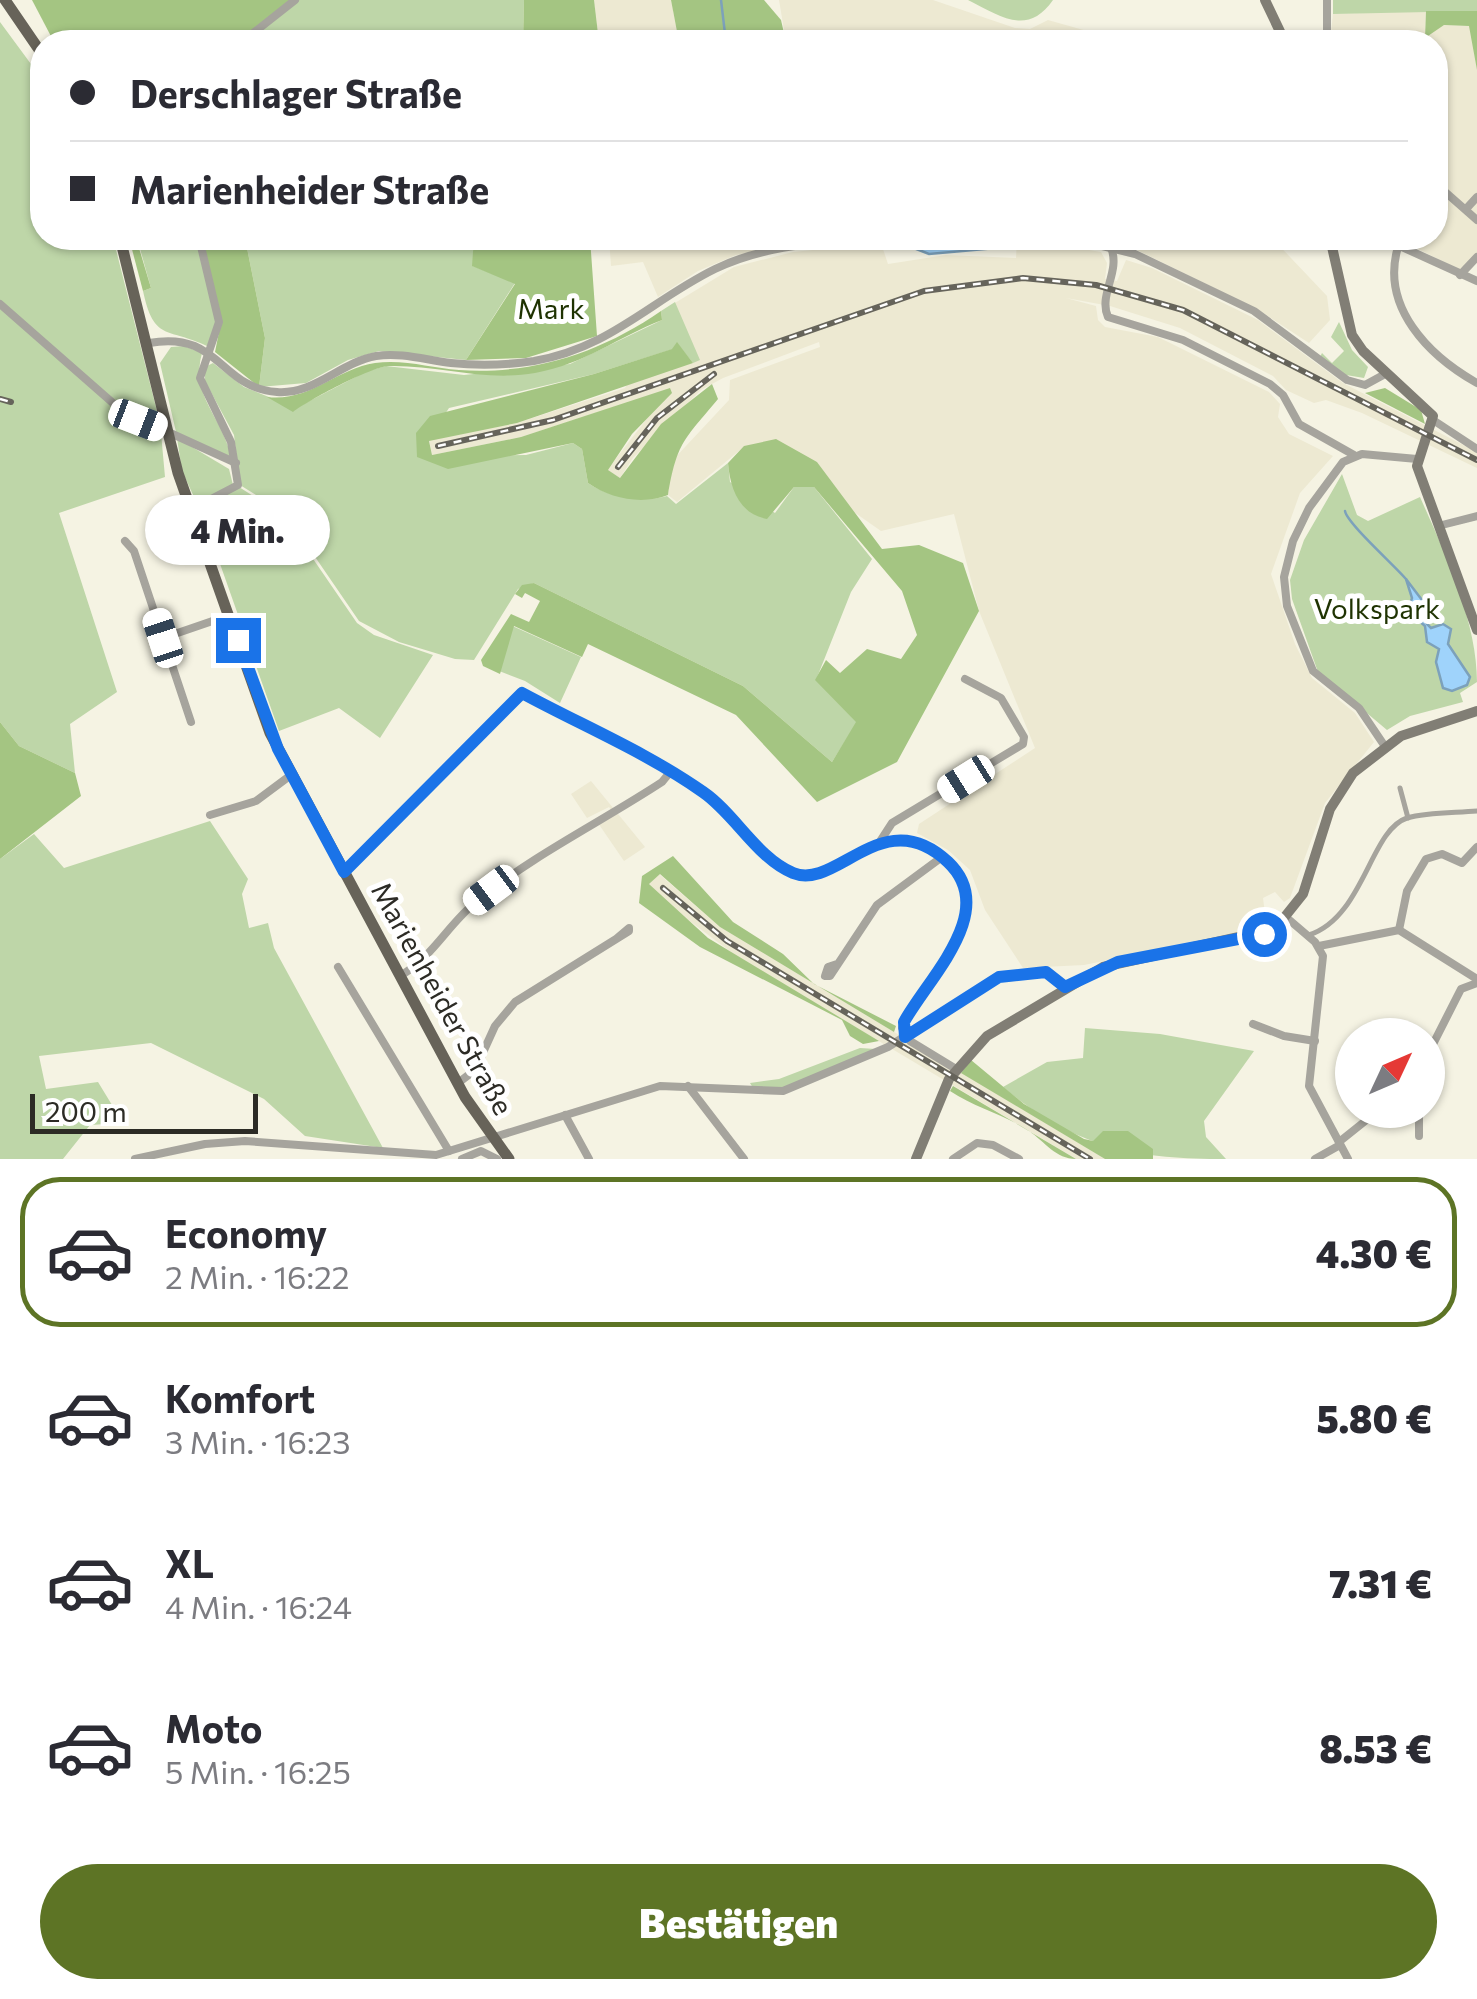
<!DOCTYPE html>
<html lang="de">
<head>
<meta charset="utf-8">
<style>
	body { margin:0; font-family:Commissioner,sans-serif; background:#f2f2f3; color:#2b2b33; height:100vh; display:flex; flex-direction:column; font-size:38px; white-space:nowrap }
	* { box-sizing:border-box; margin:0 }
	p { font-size:32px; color:#7c7c81 }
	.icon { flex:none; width:55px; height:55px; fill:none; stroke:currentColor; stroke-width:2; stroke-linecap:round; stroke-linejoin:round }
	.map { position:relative; height:1159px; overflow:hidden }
	.details { display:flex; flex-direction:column; background:#fff; flex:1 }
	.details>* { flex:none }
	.top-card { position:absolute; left:30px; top:30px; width:1418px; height:220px; border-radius:40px; box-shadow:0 2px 8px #0004; display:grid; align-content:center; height:220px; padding:0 40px; background:#fff }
	.needle { width:65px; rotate:46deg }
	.controls { position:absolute; left:1335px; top:1018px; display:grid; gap:20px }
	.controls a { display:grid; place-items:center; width:110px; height:110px; border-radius:50%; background:#fff; box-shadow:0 2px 8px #0004; font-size:50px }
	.scale { position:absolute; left:30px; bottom:25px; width:228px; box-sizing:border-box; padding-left:10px; border:5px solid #2c2b25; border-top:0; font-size:28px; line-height:35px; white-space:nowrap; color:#2c2b25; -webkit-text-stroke:8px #fff; paint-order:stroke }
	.end { position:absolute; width:45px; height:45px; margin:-22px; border:12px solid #1a73e8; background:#fff; box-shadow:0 0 0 5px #fff }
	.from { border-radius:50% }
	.bubble { position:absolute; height:70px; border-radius:35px; background:#fff; box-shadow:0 2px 8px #0004; font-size:32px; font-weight:800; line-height:70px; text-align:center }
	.car { position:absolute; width:30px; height:60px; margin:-30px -15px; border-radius:12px; box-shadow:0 0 8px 2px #0007; background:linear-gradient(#fff 24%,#345 0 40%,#fff 0 76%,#345 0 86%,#fff 0) }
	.top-card b { display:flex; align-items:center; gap:35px; height:95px; font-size:38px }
	.top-card b+b { border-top:2px solid #e1e1e2 }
	.top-card i { width:25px; height:25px; background:#2b2b33 }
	ul { padding:18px 0 0; list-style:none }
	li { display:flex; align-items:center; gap:30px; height:150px; margin:0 20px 15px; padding:0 20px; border:5px solid transparent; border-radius:40px }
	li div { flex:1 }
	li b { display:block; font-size:38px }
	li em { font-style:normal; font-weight:800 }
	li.on { border-color:#5d7425 }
	li>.icon { width:90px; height:90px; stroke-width:1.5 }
	.cta { display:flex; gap:20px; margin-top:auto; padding:20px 40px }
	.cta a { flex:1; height:115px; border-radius:60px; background:#5d7425; color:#fff; font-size:40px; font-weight:800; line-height:115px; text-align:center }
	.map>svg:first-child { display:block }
	.built { fill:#ede9d2 }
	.green { fill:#bed6a8 }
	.forest { fill:#a4c582 }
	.water { fill:#9fd3fb; stroke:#7ca1bb; stroke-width:2.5 }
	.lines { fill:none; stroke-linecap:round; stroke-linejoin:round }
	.stream { stroke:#7ca1bb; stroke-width:2.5 }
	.pedestrian { stroke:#a6a49d; stroke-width:5 }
	.minor { stroke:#a6a49d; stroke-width:8 }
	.secondary { stroke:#817e75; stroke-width:10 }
	.primary { stroke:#676359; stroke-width:11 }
	.rail-casing { stroke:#66645b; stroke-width:6 }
	.rail { stroke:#fff; stroke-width:2.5; stroke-dasharray:8; stroke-linecap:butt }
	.route { stroke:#1a73e8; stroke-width:12 }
	.labels { text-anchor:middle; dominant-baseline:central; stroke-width:10; stroke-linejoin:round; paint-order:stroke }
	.park-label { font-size:28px; fill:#1f3302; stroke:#fff }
	.street-label { font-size:28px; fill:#2c2b25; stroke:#fff }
</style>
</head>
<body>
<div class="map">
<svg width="1477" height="1159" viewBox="0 0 1477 1159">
	<rect width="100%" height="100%" fill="#f5f3e3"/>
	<!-- built -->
	<g class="built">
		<polygon points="594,0 671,0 679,42 599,42"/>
		<polygon points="779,0 933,0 1015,28 1030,29 1048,20 1126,42 786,42"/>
		<polygon points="1426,11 1425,36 1444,25 1470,26 1477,70 1477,262 1466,273 1396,238 1435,238 1435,42 1324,42 1331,32 1333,14"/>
		<polygon points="609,238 823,238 736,255 698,271 658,297 643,262 611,266"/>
		<polygon points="1017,238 1101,252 1107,263 1105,279 1117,281 1126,260 1152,268 1258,320 1343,383 1477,452 1477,468 1362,413 1326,400 1314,403 1286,390 1273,376 1180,328 1110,306 1066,298 1096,306 1098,320 1105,327 1158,337 1269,392 1280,404 1278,417 1289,434 1333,456 1300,493 1271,574 1295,644 1312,678 1355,713 1374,742 1325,803 1290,898 1284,902 1275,892 1263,898 1267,928 1084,965 1023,968 985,910 970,870 948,850 917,833 919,824 1035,748 979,611 954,514 881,531 851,510 817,462 745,446 677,502 668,495 671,462 729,400 730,380 820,347 819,342 723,378 701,390 633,458 620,478 607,470 670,389 521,437 432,455 429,440 517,423 625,388 665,309 734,267 793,252 881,243 888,264 946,255 1016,258"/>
		<polygon points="1098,238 1272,238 1327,296 1330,320 1309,343 1257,309 1135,249"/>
		<polygon points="591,781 645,847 624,861 598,823 614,814 609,807 587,818 571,794"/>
		<polygon points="659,874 720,927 1105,1159 1076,1159 735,955 663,901 649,884"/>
	</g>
	<!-- green -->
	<g class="green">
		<polygon points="298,0 524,0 523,42 246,42"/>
		<path d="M968,0H1053C1028,36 1001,17 968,0Z"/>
		<polygon points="1333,0 1477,0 1477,11 1333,14"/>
		<polygon points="0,22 42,79 42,238 113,238 161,427 124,409 0,302"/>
		<path d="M137,238H198L217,322L207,346C167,327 154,342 143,291L151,288Z"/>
		<polygon points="245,238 474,238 473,266 515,283 466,360 379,351 348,360 306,383 259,387 265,338"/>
		<path d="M675,302L700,360L693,363L677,343L673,349L594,374L449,408L417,456L526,455L573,443L582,449L588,483C607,497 644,503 667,496L676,504L728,463L730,482L775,513L794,487H814L872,559L851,592L816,680L857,722L832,762L743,686L534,583L518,589L474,660L455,659L399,642L359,621L285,513L240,485L234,435L205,381V367L213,363L244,387L296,408L367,371L386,366L464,375L570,364L662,320L661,311Z"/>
		<polygon points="0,306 120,412 161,433 165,477 59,513 117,692 70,724 75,773 19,746 0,722"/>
		<polygon points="1339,322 1352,350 1368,367 1364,378 1346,375 1320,357 1322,353 1332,363 1344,351 1331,337"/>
		<path d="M184,346L202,353C190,396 222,416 231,457L176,432L160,363L171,347Z"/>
		<polygon points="177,438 229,469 233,485 203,502 195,499 182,471"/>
		<path d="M1342,474L1357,515L1368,521L1420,497C1445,553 1477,621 1477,682L1460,693L1463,702L1410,716L1387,730L1318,672L1292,599L1290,580L1304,540Z"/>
		<polygon points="239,487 283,515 357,623 374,635 433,655 380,738 339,708 279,731 201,510"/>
		<polygon points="506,623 581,657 560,703 525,681 489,667"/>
		<polygon points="210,821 248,879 242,894 249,928 268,923 274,948 383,1148 305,1136 264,1099 151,1043 39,1056 46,1089 98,1082 123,1123 90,1125 63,1159 0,1159 0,859 34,834 64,868"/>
		<path d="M1085,1028L1160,1034L1254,1051L1204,1121L1206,1137L1226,1159C1134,1159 1076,1148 1003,1087L1047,1062L1083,1058Z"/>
		<polygon points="860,1048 876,1049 783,1088 753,1088 750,1083 779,1079"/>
	</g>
	<!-- forest -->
	<g class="forest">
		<polygon points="32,0 291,0 239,42 54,42"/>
		<polygon points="524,0 594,0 599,42 523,42"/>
		<polygon points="671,0 764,0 781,20 786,42 679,42"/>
		<polygon points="1426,11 1477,11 1477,70 1469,26 1444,25 1425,38"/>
		<polygon points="129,238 136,238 151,288 143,291"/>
		<polygon points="202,238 245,238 265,338 259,387 215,352 221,322"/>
		<polygon points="474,238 590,238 597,336 526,358 466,360 515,284 472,266"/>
		<path d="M661,311L662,320C618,337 585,364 535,373C485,382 439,365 389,366C370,367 309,400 293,412L267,397C310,402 336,369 375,363C404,359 431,368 459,370C533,375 600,353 661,311Z"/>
		<path d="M677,342L693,363L517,423L429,441L432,455L521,437L670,388L672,393L632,434L608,470L620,478L661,424L712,384L718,399C684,440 677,442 668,495C642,505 611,499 588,483L582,449L573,443L448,469L417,457L416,433L430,416L594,374L672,349Z"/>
		<polygon points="1385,388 1421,410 1425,424 1365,393"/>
		<path d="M776,439L817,462L882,549L919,545L963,563L979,611L897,762L817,802L736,715L588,644L582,657L514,626L500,674L483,666L481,660L511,614L529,622L540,601L525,593L522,598L515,594L522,585L534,583L743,686L832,762L856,722L815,680L826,660L840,673L867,649L901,659L917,635L902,591L814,487H794L767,519C739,514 730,488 728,463L744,446Z"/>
		<polygon points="0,722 19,746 75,773 81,796 0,859"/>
		<polygon points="673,856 733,922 783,954 814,984 896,1026 894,1032 720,927 660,874 649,884 708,938 879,1041 863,1044 850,1036 842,1020 700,947 639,903 642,876"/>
		<polygon points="971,1060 1024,1104 1084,1139 1093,1141 1103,1131 1128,1131 1153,1149 1153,1159 1105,1159 961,1073"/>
		<path d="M953,1086L1076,1159C1056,1159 1045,1142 1029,1131C1004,1114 975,1108 950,1091Z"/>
	</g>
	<!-- water -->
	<g class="water">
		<polygon points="913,239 922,246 1003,241 1008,247 929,254 906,245 905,240"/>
		<polygon points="1406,579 1425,604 1421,618 1431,628 1443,624 1451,629 1448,644 1470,677 1467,685 1452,691 1443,688 1436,662 1439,649 1427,642 1425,626 1408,611 1412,598"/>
	</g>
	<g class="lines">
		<!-- stream -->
		<g class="stream">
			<polyline points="721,0 726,42"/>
			<path d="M1345,511C1347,523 1393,564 1406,579"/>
		</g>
		<!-- pedestrian -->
		<g class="pedestrian">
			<polyline points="1400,788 1408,818"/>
			<path d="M1309,935C1364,917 1370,830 1407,818C1428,812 1455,813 1477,811"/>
		</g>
		<!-- minor -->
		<g class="minor">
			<polyline points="242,42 295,0"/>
			<polyline points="1322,42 1327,33 1327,0"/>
			<polyline points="1435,183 1477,220"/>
			<polyline points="1466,209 1477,197"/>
			<polyline points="1069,238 1135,254 1254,311 1347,380 1365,385 1387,373"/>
			<polyline points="1382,238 1477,281"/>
			<path d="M1398,247C1380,307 1429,356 1477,383"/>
			<path d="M1111,248C1121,271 1098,295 1108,317L1183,340L1270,384L1283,395L1299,424L1354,455"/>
			<polyline points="1460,275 1477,257"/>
			<polyline points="0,304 122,411 236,463"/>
			<path d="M149,343C220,330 219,388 277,392C314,395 341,362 376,356C401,352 426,360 451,363C479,366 507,365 534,361C610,348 650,301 715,269C766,244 822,243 878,238"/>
			<polyline points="1433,420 1477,449"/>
			<polyline points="192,509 238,485 231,442 200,378 219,322 199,238"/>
			<polyline points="1442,525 1477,516"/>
			<polyline points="125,541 134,551 191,722"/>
			<polyline points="163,638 230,615"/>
			<polyline points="1384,745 1359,708 1313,671 1287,606 1284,577 1293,541 1309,508 1343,462 1362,454 1417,459"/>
			<polyline points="210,815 256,801 291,775"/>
			<polyline points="879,843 892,823 1023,744 1024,737 1001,698 965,679"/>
			<path d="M343,872L522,693C583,726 646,752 702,791C734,813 757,857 792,872C837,891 881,802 947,861C1006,914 919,979 902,1028L910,1041L956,1069"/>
			<polyline points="1287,918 1315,942 1323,956 1309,1086 1348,1159"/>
			<polyline points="1399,930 1407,891 1426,859 1442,854 1462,863 1477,847"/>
			<polyline points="1319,946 1399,930 1477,979"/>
			<polyline points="837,964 828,967 825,976 830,976 877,905 942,857"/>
			<polyline points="338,967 449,1151"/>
			<path d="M400,976C433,957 448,924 478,900C535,854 601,822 662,782L671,771"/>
			<polyline points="1253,1024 1284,1036 1315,1041"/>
			<polyline points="1428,1054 1461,989 1477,983"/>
			<polyline points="458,1083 475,1070 495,1026 515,1002 629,931 629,928 616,939"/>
			<polyline points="688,1086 744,1159"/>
			<polyline points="565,1115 589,1159"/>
			<polyline points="1419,1136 1419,1110"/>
			<polyline points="1339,1142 1379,1110"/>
			<polyline points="135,1159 205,1144 245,1141 436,1155 660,1086 783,1091 888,1047 999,977 1046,972 1065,987"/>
			<polyline points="462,1159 481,1151 497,1159"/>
			<polyline points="953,1159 977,1143 993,1145 1019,1159"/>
			<polyline points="1315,1159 1340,1145"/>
		</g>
		<!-- secondary -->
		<g class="secondary">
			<polyline points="1265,0 1285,42"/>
			<polyline points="1330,238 1352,335 1363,351 1433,416 1417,466 1477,630"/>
			<polyline points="916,1159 949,1079 987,1036 1103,967 1275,929 1303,894 1330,809 1353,773 1401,736 1477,711"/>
		</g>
		<!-- primary -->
		<g class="primary">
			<polyline points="5,0 42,54"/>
			<polyline points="120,238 178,473 270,733 465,1097 509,1159"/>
		</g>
		<!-- rail casing -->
		<g class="rail-casing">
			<g id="rail">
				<polyline points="0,399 11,402"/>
				<polyline points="438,446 553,420 924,291 1023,278 1096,285 1183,310 1477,460"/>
				<polyline points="618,467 657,418 714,374"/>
				<polyline points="663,888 727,941 1090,1159"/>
			</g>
		</g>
		<!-- rail -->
		<use href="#rail" class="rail"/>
	</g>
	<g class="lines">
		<!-- route -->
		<path class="route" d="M238,640L278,749L344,872L522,693C583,726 646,752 703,792C735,814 757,858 793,873C837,891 883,801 948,862C1000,911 928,978 904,1022L905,1037L999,977L1046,972L1065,987L1118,962L1264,934"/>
	</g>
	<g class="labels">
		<!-- park labels -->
		<g class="park-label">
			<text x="551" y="308">Mark</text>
			<text x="1377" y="608">Volkspark</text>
		</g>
		<!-- street labels -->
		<g class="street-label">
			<text transform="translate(443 998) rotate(61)">Marienheider Straße</text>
		</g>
	</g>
</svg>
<div class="controls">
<a><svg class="needle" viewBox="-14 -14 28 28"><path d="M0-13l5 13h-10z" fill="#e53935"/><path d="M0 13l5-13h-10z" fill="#7c7c81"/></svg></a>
</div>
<div class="scale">200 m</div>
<i class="end from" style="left:1264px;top:934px"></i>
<i class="end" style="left:238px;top:640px"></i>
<div class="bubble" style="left:145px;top:495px;width:185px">4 Min.</div>
<i class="car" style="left:138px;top:420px;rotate:111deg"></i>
<i class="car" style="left:163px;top:638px;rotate:342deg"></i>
<i class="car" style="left:966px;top:779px;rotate:238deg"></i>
<i class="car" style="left:491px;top:890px;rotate:233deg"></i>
<div class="top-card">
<b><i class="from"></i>Derschlager Straße</b>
<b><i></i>Marienheider Straße</b>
</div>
</div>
<section class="details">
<ul>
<li class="on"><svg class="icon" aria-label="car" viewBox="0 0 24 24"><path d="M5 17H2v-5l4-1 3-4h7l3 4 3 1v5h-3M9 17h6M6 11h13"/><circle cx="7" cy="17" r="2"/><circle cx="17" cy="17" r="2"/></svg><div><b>Economy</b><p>2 Min. · 16:22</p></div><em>4.30 €</em></li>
<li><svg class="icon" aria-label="car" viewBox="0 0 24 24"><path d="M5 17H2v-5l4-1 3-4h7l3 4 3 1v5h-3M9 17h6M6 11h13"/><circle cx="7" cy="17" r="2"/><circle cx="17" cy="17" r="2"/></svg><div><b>Komfort</b><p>3 Min. · 16:23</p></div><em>5.80 €</em></li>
<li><svg class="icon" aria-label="car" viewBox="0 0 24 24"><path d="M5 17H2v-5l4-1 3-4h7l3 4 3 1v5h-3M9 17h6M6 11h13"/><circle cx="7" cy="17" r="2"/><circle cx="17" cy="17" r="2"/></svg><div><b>XL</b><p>4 Min. · 16:24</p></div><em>7.31 €</em></li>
<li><svg class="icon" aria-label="car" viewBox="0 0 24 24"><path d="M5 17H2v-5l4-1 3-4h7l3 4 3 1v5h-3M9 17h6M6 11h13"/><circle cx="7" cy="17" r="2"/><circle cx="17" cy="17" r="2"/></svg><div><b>Moto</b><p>5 Min. · 16:25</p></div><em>8.53 €</em></li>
</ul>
<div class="cta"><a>Bestätigen</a></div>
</section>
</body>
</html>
